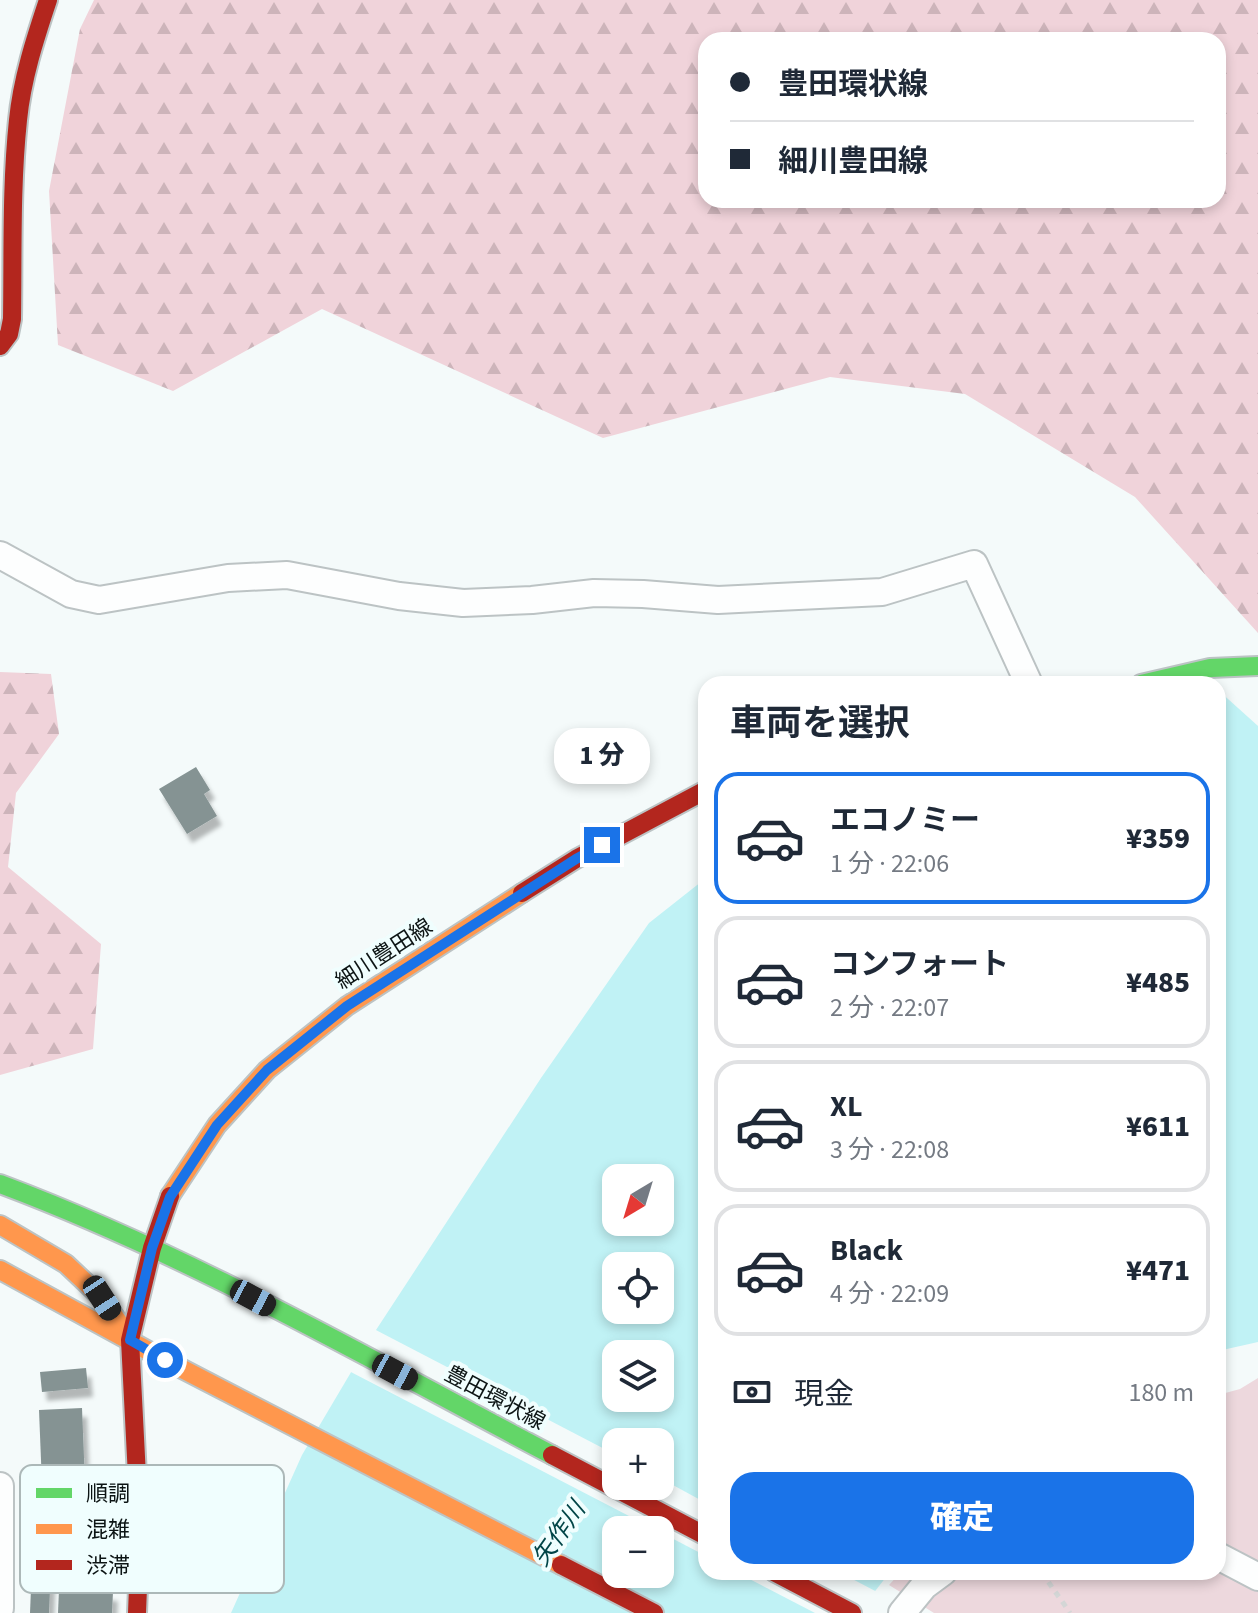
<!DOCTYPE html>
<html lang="ja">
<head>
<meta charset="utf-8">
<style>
	body { margin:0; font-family:"Source Sans 3","Noto Sans JP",sans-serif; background:#f2f2f3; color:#1f2937; height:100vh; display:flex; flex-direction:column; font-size:30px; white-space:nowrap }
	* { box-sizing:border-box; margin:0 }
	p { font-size:26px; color:#747a83 }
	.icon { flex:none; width:44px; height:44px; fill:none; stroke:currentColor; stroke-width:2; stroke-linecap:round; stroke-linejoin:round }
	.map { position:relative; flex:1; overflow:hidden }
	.sheet { position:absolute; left:698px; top:676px; width:528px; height:904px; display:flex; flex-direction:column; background:#fff; border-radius:24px; box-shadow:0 4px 12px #0003 }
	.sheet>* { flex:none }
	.top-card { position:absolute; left:698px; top:32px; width:528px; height:176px; border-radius:24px; box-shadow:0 4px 12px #0003; display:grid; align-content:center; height:176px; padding:0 32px; background:#fff }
	.needle { width:52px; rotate:218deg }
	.fabs { position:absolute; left:602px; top:1164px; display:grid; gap:16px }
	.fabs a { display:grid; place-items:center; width:72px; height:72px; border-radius:16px; background:#fff; box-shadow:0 4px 12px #0003; font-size:40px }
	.end { position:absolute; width:36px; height:36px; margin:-18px; border:10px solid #1a73e8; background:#fff; box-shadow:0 0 0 4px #fff }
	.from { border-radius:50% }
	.bubble { position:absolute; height:56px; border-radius:24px; background:#fff; box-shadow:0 4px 12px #0003; font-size:26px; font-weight:800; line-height:56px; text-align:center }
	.car { position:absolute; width:24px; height:48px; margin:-24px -12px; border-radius:10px; box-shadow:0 0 6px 2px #0007; background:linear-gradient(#222 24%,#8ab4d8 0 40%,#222 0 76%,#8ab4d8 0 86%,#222 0) }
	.top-card b { display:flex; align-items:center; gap:28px; height:76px; font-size:30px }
	.top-card b+b { border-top:2px solid #e0e1e3 }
	.top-card i { width:20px; height:20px; background:#1f2937 }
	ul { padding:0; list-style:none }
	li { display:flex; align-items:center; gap:24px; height:132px; margin:0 16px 12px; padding:0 16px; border:4px solid #e0e1e3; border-radius:24px }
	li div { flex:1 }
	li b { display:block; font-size:30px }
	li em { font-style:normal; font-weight:800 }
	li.active { border-color:#1a73e8 }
	li>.icon { width:72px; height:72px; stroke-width:1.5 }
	h2 { padding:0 32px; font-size:36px; line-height:96px }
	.pay { display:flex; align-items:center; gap:20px; height:88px; padding:0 32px; font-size:30px }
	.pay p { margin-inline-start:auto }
	.cta { display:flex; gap:16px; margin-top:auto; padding:16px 32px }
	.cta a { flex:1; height:92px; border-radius:24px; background:#1a73e8; color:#fff; font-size:32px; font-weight:800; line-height:92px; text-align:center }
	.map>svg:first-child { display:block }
	.forest { fill:url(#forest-firs); fill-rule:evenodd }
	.park { fill:#edd8dd }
	.water { fill:#c0f2f5; fill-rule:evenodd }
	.pier { fill:#f4fafa }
	.building { fill:#859393; filter:url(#shadow) }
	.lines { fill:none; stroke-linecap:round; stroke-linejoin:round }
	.street-casing { stroke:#bcc3c4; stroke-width:30 }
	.fast-casing { stroke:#bcc3c4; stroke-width:22 }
	.slow-casing { stroke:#bcc3c4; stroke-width:22 }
	.jam-casing { stroke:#bcc3c4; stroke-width:22 }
	.path { stroke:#d4d6d6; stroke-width:5; stroke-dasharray:6 6; stroke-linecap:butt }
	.street { stroke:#fdfefe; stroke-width:26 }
	.fast { stroke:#63d668; stroke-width:18 }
	.slow { stroke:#ff974d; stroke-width:18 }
	.jam { stroke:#b3261e; stroke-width:18 }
	.route { stroke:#1a73e8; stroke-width:10 }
	.labels { text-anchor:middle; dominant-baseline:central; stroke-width:8; stroke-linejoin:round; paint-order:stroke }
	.street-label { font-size:22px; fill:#0c1414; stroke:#f0fefe }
	.water-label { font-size:24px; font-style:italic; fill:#024547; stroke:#f0fefe }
	.key { fill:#f0fefe; stroke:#acb8b8; stroke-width:2 }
	.key-label { font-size:22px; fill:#0c1414 }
</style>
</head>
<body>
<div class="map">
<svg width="1258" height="1613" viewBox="0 0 1258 1613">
	<defs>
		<pattern id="forest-firs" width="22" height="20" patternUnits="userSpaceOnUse" patternTransform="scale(2)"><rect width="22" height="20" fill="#f0d3da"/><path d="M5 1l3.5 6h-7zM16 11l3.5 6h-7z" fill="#cdb4ba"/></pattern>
		<filter id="shadow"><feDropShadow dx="5" dy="9" stdDeviation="2" flood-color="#0004"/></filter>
	</defs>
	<rect width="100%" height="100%" fill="#f4fafa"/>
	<!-- forest -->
	<g class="forest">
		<path d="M94,0H1258V633L1135,497L965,394L830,377L603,438L322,309L173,391L58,345L49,191L80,29ZM706,40H1218V200H706Z"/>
		<polygon points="0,672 51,674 59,734 16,793 8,867 101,944 93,1049 0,1075"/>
	</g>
	<!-- park -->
	<polygon class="park" points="1258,1378 1258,1613 934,1613 889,1585 901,1572 1218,1572 1218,1395 1240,1389"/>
	<!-- water -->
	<g class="water">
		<polygon points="1218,690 1258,726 1258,1342 1218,1351"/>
		<path d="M706,878V1572H890L858,1613H231L302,1455L376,1330L541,1078L649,923ZM616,1178H660V1222H616ZM616,1266H660V1310H616ZM616,1354H660V1398H616ZM616,1442H660V1486H616ZM616,1530H660V1574H616Z"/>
	</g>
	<!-- pier -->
	<g class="pier">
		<polygon points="372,1328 616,1455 616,1486 660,1486 660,1478 706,1503 706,1556 660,1532 660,1530 656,1530 347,1370"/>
		<polygon points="736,1572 839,1572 879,1593 863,1613 815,1613"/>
	</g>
	<!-- building -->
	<g class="building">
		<polygon points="196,767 210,790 204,794 217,816 187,834 159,789"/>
		<polygon points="86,1368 88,1388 42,1392 40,1372"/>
		<polygon points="82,1408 86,1508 43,1510 39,1410"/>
		<polygon points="32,1564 51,1565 49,1613 30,1613"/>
		<polygon points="59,1589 113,1592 112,1613 58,1613"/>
	</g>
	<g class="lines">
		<!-- street casing -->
		<g class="street-casing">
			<g id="street">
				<polyline points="0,555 71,594 99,600 228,578 287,575 399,596 463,603 532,600 594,593 643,594 718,600 882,592 974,564 1029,684"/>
				<polyline points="0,1486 0,1608"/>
				<polyline points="1218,1556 1258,1577"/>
				<polyline points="902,1613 924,1586 943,1572"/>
			</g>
		</g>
		<!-- fast casing -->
		<g class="fast-casing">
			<g id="fast">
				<polyline points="1141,684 1210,668 1258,666"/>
				<path d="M0,1184C192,1256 371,1360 552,1455"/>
			</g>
		</g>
		<!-- slow casing -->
		<g class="slow-casing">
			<g id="slow">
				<polyline points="170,1196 217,1125 267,1070 347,1006 522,893"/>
				<polyline points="0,1225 66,1264 102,1298 125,1332"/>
				<polyline points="0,1270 165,1360 561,1565"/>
			</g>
		</g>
		<!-- jam casing -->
		<g class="jam-casing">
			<g id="jam">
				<path d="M0,346L9,334L12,319C13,253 11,186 18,120C22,79 35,39 48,0"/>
				<polyline points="522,893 576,859 706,790"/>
				<polyline points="552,1455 706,1536"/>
				<polyline points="561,1565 654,1613"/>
				<polyline points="774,1572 852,1613"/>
				<polyline points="137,1613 140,1535 130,1340 152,1248 170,1196"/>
			</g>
		</g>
		<!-- path -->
		<path class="path" d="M1042,1572C1051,1587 1061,1599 1070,1613"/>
		<!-- street -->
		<use href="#street" class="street"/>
		<!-- fast -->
		<use href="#fast" class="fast"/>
		<!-- slow -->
		<use href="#slow" class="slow"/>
		<!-- jam -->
		<use href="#jam" class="jam"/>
	</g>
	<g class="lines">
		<!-- route -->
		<polyline class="route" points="165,1360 130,1340 152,1248 170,1197 217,1125 267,1070 347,1006 576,859 602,845"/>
	</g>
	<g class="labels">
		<!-- street labels -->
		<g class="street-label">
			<text transform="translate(384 954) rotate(-33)">細川豊田線</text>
			<text transform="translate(495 1398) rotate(28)">豊田環状線</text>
		</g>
		<!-- water labels -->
		<g class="water-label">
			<text transform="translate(559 1534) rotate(-55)">矢作川</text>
		</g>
	</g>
	<!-- legend -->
	<rect x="20" y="1465" width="264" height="128" rx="12" class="key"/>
	<rect x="36" y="1488" width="36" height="10" fill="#63d668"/>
	<rect x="36" y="1524" width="36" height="10" fill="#ff974d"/>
	<rect x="36" y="1560" width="36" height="10" fill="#b3261e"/>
	<g class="key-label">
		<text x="86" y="1501">順調</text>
		<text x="86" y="1537">混雑</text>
		<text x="86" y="1573">渋滞</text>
	</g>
</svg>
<div class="fabs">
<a><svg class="needle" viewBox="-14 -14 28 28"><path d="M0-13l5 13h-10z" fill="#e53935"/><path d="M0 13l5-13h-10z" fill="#747a83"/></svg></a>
<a><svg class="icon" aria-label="locate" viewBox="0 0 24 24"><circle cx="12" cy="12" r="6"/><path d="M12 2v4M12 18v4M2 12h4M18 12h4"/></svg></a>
<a><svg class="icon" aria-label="layers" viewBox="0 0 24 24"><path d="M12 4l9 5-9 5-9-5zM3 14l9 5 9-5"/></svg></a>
<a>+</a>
<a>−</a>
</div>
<i class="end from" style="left:165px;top:1360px"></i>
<i class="end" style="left:602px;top:845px"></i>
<div class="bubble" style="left:554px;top:728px;width:96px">1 分</div>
<i class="car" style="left:102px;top:1298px;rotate:147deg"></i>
<i class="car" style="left:253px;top:1298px;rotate:118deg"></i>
<i class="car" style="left:395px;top:1372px;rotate:118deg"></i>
<div class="top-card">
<b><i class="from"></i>豊田環状線</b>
<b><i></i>細川豊田線</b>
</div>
<section class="sheet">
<h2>車両を選択</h2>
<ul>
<li class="active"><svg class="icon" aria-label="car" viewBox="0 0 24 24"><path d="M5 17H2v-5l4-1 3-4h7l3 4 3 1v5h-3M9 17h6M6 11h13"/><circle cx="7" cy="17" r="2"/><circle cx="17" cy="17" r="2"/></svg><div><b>エコノミー</b><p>1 分 · 22:06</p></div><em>¥359</em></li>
<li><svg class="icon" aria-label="car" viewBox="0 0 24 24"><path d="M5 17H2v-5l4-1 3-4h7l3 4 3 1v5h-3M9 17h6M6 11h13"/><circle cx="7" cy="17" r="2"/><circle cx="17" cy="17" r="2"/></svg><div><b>コンフォート</b><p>2 分 · 22:07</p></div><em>¥485</em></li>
<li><svg class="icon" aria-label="car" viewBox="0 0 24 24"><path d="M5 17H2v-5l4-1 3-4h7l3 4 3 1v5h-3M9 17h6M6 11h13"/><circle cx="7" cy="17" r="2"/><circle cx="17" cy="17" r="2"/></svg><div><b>XL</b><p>3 分 · 22:08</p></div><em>¥611</em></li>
<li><svg class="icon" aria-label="car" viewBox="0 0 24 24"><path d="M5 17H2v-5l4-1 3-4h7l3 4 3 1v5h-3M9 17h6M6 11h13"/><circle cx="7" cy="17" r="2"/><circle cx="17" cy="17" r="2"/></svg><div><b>Black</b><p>4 分 · 22:09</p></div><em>¥471</em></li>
</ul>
<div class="pay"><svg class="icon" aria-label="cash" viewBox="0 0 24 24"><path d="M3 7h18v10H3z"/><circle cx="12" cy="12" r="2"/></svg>現金<p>180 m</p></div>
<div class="cta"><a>確定</a></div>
</section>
</div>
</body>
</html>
